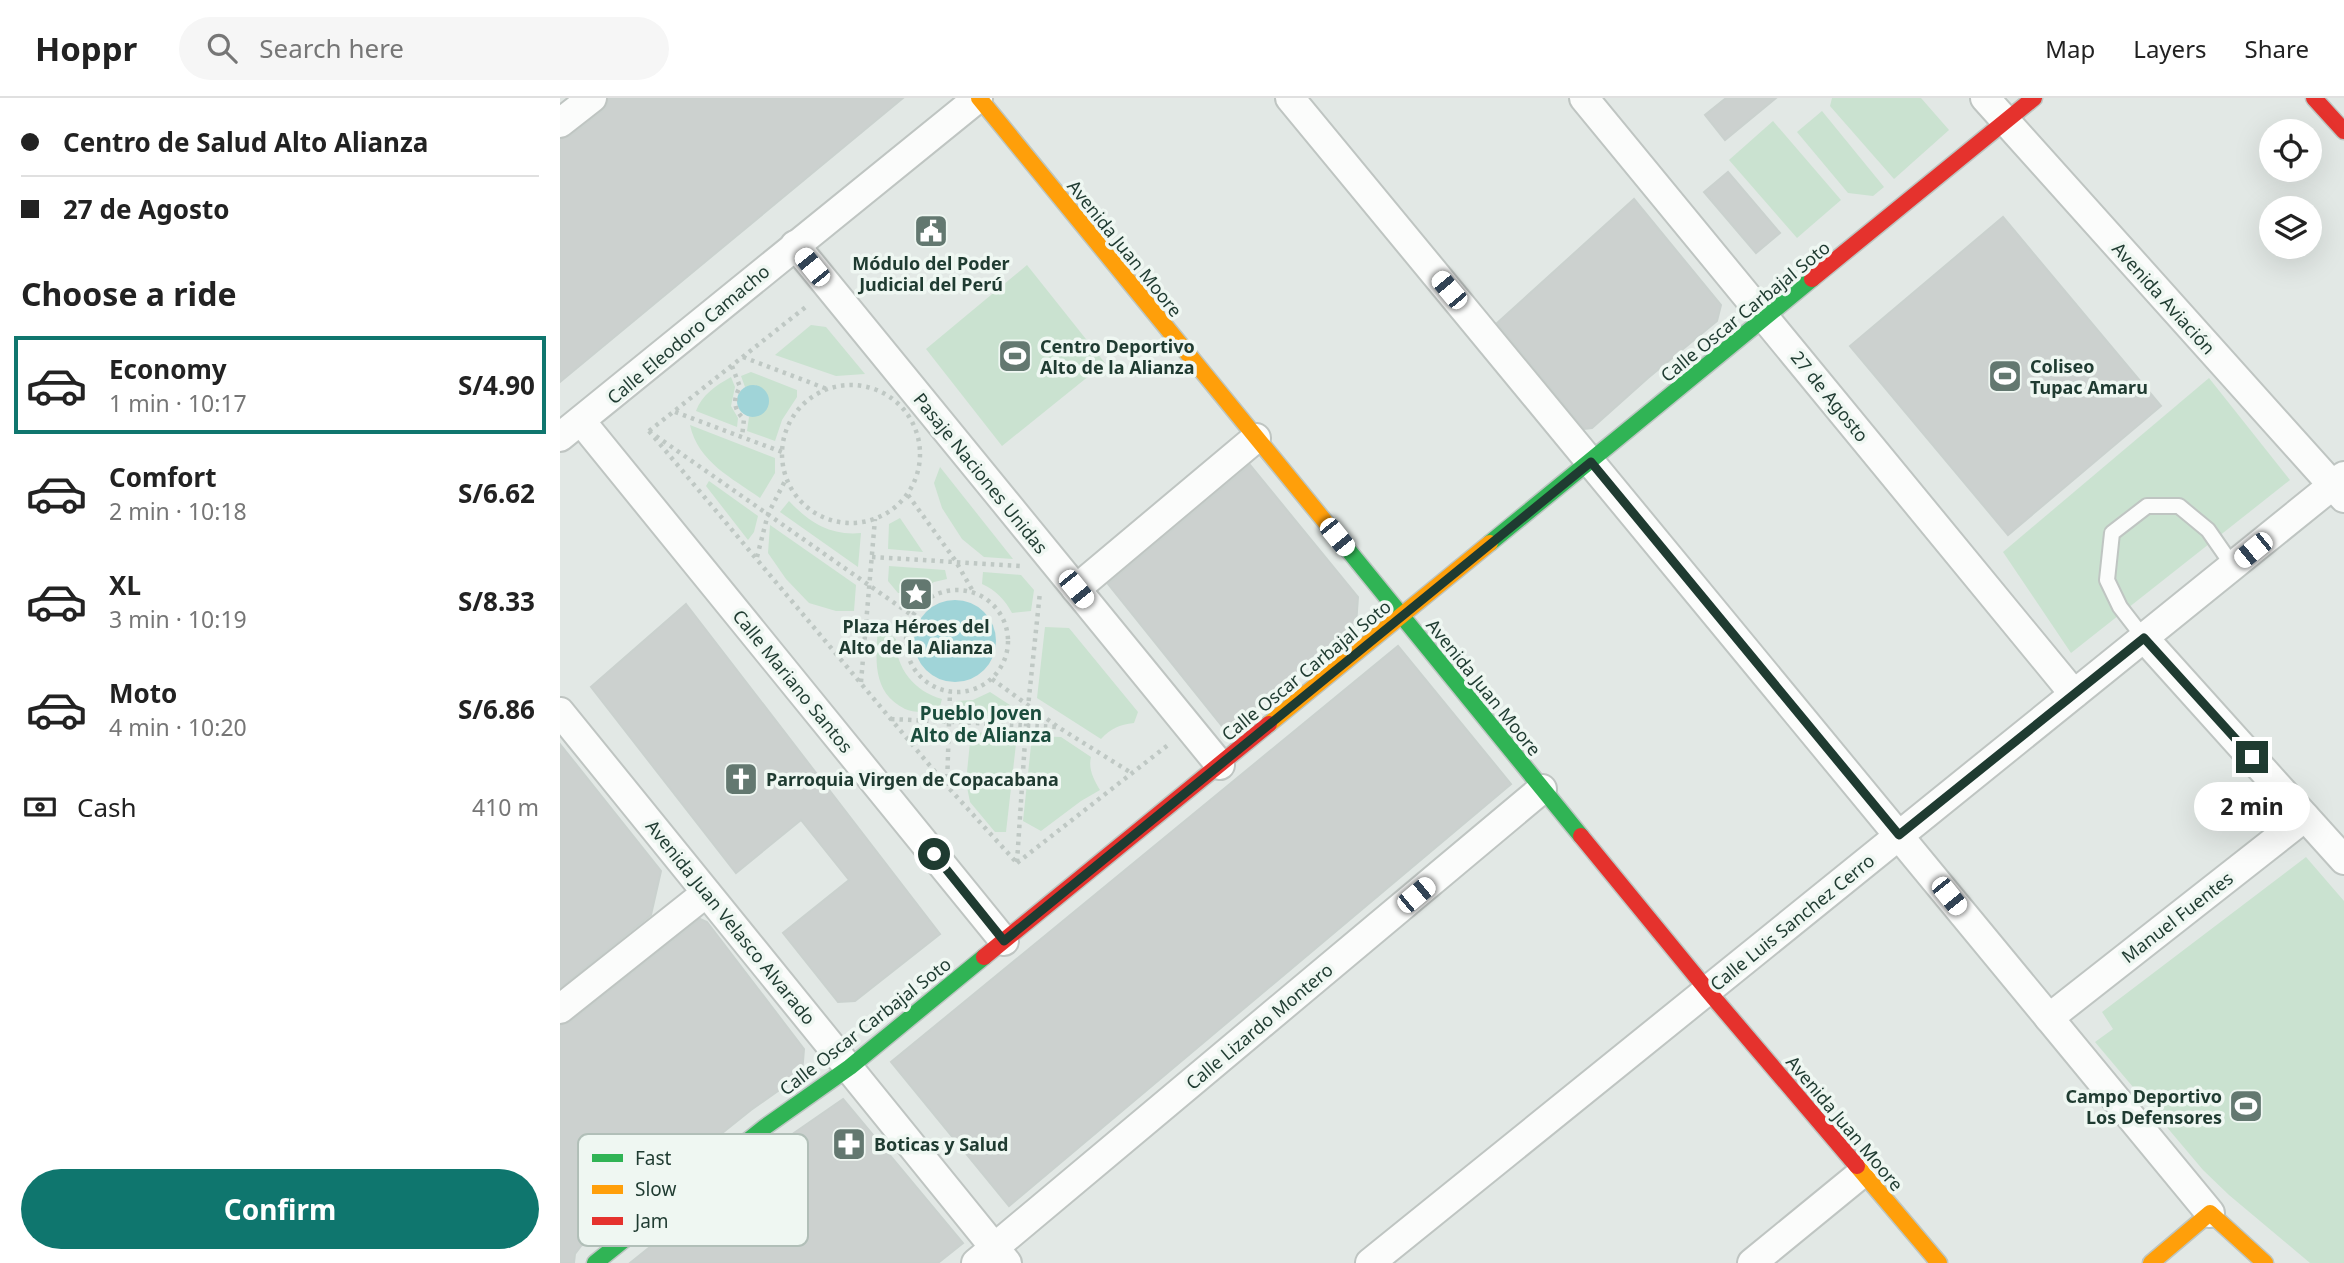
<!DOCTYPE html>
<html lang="en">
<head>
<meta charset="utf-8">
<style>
	body { margin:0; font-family:"Noto Sans",sans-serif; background:#f6f6f6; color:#222; height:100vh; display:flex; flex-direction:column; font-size:26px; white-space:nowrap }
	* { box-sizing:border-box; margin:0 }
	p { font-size:23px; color:#767676 }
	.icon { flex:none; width:38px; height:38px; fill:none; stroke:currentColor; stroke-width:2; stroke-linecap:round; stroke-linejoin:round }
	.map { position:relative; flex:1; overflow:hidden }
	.panel { display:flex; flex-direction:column; background:#fff; width:560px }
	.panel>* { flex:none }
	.top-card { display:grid; align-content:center; height:154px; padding:0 21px; background:#fff }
	.tools { position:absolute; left:1699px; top:21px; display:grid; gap:14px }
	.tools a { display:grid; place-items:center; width:63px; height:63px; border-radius:50%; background:#fff; box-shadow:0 7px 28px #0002; font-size:35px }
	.end { position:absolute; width:32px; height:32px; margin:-16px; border:9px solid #1f3b31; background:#fff; box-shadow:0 0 0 4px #fff }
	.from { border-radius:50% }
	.bubble { position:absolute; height:49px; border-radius:24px; background:#fff; box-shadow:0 7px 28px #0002; font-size:23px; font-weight:700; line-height:49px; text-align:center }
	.car { position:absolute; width:21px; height:42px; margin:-21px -10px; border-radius:9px; box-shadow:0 0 5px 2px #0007; background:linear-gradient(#fff 24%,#345 0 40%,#fff 0 76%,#345 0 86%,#fff 0) }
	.top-card b { display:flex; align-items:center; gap:24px; height:66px; font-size:26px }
	.top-card b+b { border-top:2px solid #e0e0e0 }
	.top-card i { width:18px; height:18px; background:#222 }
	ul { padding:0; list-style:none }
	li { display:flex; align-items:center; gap:21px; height:98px; margin:0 14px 10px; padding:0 7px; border:4px solid transparent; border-radius:0px }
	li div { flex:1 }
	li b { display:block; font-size:26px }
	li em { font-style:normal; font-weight:700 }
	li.on { border-color:#0f766e }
	li>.icon { width:63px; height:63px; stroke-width:1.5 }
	h2 { padding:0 21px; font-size:32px; line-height:84px }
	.pay { display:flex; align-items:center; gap:18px; height:77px; padding:0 21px; font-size:26px }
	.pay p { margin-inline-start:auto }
	.action { display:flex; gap:14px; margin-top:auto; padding:14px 21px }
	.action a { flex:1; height:80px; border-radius:42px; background:#0f766e; color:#fff; font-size:28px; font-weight:700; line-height:80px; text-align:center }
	header { display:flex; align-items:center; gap:42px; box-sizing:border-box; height:98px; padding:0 35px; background:#fff; border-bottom:2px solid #e0e0e0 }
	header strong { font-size:33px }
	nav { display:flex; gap:38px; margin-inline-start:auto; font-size:24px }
	.search { width:490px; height:63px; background:#f6f6f6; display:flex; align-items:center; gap:18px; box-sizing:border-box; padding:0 24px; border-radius:38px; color:#767676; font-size:26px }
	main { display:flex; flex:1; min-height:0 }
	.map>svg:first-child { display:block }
	.green { fill:#cae2d0 }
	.water { fill:#a0d4d8 }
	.building { fill:#ccd1cf; stroke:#cad1ce; stroke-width:2 }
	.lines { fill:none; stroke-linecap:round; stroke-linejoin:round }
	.lane-casing { stroke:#bfc5c2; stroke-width:18 }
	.street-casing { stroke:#bfc5c2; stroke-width:32 }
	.fast-casing { stroke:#bdc6c2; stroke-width:19 }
	.slow-casing { stroke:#bdc6c2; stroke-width:19 }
	.jam-casing { stroke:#bdc6c2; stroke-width:19 }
	.path { stroke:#bfc8c4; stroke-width:4.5; stroke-dasharray:3.5 5; stroke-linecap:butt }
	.lane { stroke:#fbfcfb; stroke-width:14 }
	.street { stroke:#fbfcfb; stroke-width:28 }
	.fast { stroke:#30b455; stroke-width:16 }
	.slow { stroke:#ff9f0a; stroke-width:16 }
	.jam { stroke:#e5322d; stroke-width:16 }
	.route { stroke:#1f3b31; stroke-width:9 }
	.labels { text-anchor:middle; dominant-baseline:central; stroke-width:7; stroke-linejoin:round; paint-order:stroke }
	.street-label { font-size:18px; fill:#1f3b31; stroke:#eff7f2 }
	.poi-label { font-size:18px; font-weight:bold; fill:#1f3b31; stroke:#eff7f2; text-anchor:start }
	.neighbourhood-label { font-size:19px; font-weight:bold; fill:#1b4d3d; stroke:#eff7f2 }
	.key { fill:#eff7f2; stroke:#b1bfb8; stroke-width:2 }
	.key-label { font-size:19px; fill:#1f3b31 }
</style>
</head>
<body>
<header>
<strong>Hoppr</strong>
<div class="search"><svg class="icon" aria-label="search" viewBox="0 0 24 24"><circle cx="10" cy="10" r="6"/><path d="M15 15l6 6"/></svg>Search here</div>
<nav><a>Map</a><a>Layers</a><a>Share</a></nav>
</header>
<main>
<section class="panel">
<div class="top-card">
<b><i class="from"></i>Centro de Salud Alto Alianza</b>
<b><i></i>27 de Agosto</b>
</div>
<h2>Choose a ride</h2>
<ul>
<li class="on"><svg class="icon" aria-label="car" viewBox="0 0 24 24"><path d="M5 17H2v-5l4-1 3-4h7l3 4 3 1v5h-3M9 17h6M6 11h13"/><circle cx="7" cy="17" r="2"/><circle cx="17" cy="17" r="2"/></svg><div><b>Economy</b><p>1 min · 10:17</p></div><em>S/4.90</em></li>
<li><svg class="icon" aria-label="car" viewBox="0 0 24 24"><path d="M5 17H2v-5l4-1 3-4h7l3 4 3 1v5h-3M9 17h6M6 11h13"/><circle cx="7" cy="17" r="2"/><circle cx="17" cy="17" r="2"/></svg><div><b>Comfort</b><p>2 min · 10:18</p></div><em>S/6.62</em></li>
<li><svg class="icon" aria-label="car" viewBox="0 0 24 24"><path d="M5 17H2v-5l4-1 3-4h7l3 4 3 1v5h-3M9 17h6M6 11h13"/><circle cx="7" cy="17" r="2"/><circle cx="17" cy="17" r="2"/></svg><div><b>XL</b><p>3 min · 10:19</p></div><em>S/8.33</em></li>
<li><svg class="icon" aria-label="car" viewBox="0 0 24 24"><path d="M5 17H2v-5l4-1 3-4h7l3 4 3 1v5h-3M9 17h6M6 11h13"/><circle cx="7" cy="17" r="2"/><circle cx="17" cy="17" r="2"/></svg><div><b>Moto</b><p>4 min · 10:20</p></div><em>S/6.86</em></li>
</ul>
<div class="pay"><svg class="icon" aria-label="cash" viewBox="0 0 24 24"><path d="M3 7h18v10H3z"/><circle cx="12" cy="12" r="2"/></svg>Cash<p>410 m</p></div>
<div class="action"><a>Confirm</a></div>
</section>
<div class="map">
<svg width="1784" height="1165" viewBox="0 0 1784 1165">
	<rect width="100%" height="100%" fill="#e2e8e5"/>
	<!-- green -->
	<g class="green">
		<polygon points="1272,0 1361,0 1389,32 1334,81 1270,8"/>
		<polygon points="1262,13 1324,89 1313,98 1288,95 1237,34"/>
		<polygon points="1213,23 1281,102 1237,140 1169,62"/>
		<polygon points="467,167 545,265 442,348 366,251"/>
		<polygon points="251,227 266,229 305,276 276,278 215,257"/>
		<polygon points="191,274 237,292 237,299 222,322 215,343 187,333 189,319 194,319 196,287 185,289 181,278"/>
		<path d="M171,279L175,289L171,308L178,320L177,329L136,313C142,297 155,288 171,279Z"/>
		<polygon points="1649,280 1730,382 1511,555 1443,454"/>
		<path d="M130,327L215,360V375L200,400C172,380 138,364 130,327Z"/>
		<polygon points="380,369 453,461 424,459 402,441 382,410 374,385"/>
		<polygon points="149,383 198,418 194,434 188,442 146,388"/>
		<path d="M229,403C249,424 270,438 301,435L298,469L220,414Z"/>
		<polygon points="340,420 363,454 328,451 329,426"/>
		<polygon points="210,427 296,487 294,513 276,513 249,505 226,481 208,455"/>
		<polygon points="329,468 385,472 387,481 374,484 357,495 338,495 328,483"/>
		<path d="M423,474L461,477L474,492L471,513L452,515C445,502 436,492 422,486Z"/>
		<path d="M318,529L336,541C335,570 355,594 382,601L378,615C368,614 354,615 345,611C311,594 316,560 318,529Z"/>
		<path d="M485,529L509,530L578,614L574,625C559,627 551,630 541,641L477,600Z"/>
		<polygon points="430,594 459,613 458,620 397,616 396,603 413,602"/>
		<polygon points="411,634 457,637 446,734 435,734 410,704 406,684"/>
		<path d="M472,638L501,639L531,659C528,671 534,682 540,692L521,703L481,733L463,723Z"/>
		<polygon points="1746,759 1784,803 1784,1165 1750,1165 1669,1097 1643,1072 1535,944 1553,931 1542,914"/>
	</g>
	<!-- water -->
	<g class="water">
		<circle cx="193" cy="303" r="16"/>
		<circle cx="395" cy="543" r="41"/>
	</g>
	<!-- building -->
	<g class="building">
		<polygon points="48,0 343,0 0,284 0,41 10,38 42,13 47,7"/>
		<polygon points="1166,0 1216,0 1165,42 1145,17"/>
		<polygon points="1168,74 1220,135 1196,155 1144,94"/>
		<polygon points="1074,101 1161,207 1157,223 1088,280 1032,330 1024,331 937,225"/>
		<polygon points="1443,119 1601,308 1448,437 1290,248"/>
		<polygon points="690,367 798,499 796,527 666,633 548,486"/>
		<polygon points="126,506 380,836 295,903 278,904 223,835 289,782 241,722 176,775 31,589"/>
		<polygon points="838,548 951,686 449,1108 331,964"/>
		<polygon points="0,646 101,773 91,817 0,890"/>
		<polygon points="140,821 147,824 244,951 242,976 191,1012 21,1148 15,1156 14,1165 0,1165 0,927 10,924"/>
		<polygon points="283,1001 403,1145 378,1165 70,1165 218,1046"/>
	</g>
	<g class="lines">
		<!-- lane casing -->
		<g class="lane-casing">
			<polyline id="lane" points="1584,540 1560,509 1547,482 1552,435 1587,408 1619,408 1648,432 1673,468"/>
		</g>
		<!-- street casing -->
		<g class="street-casing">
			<g id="street">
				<polyline points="730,0 1650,1115"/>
				<polyline points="1024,0 1514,596"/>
				<polyline points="1425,0 1784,400"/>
				<polyline points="0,25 32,0"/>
				<polyline points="235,147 660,667"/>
				<polyline points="21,323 444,843"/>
				<polyline points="0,339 418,0"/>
				<polyline points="516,491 696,340"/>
				<polyline points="1584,540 1784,762"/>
				<polyline points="0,614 447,1165"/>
				<polyline points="0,911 146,795"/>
				<polyline points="1489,920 1745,719"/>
				<polyline points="416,1165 982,691"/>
				<polyline points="810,1165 1784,378"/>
				<polyline points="1192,1165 1302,1075"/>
			</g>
		</g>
		<!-- fast casing -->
		<g class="fast-casing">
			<g id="fast">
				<polyline points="776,437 1021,738"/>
				<polyline points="930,445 1252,181"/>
				<polyline points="35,1165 205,1029 290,969 424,859"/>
			</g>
		</g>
		<!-- slow casing -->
		<g class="slow-casing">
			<g id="slow">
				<polyline points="419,0 776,437"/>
				<polyline points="709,626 930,445"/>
				<polyline points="1297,1068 1379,1165"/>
				<polyline points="1591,1165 1650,1115 1705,1165"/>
			</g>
		</g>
		<!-- jam casing -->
		<g class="jam-casing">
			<g id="jam">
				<polyline points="1754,0 1784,33"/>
				<polyline points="1252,181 1474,0"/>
				<polyline points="1021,738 1148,893 1297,1068"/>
				<polyline points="424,859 709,626"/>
			</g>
		</g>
		<!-- path -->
		<g class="path">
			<polyline points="183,259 267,291"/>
			<path d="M172,268L180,289C173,301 173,311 184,321L182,339"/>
			<circle cx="291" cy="356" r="69"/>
			<polyline points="115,314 222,354"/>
			<polyline points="89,333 247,208"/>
			<polyline points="89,333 387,688 457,765"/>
			<polyline points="96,338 353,518"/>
			<polyline points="348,397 395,462 414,495"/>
			<polyline points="197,459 208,416 226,381"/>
			<polyline points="312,459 460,468"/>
			<circle cx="397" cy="543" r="51"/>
			<polyline points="432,581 498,629 573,676"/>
			<polyline points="301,584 315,421"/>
			<polyline points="331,621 497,629"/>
			<polyline points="387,688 390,594"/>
			<polyline points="457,764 466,628 480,494"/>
			<polyline points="457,765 608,647"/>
		</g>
		<!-- lane -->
		<use href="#lane" class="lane"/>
		<!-- street -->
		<use href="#street" class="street"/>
		<!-- fast -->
		<use href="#fast" class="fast"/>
		<!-- slow -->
		<use href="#slow" class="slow"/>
		<!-- jam -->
		<use href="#jam" class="jam"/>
	</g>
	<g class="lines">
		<!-- route -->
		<polyline class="route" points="374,756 444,843 1031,364 1339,737 1584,540 1692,659"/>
	</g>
	<!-- icons -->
	<defs>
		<g id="civic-square" transform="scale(1.75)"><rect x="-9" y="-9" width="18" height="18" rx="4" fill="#637870" stroke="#eff7f2"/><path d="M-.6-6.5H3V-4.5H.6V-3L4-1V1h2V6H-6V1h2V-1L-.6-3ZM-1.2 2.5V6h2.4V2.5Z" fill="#fff"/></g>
		<g id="stadium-square" transform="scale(1.75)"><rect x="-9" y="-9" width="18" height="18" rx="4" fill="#637870" stroke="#eff7f2"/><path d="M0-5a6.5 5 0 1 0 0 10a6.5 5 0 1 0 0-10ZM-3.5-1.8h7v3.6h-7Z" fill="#fff"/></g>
		<g id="sight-square" transform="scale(1.75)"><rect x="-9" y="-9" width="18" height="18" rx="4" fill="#637870" stroke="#eff7f2"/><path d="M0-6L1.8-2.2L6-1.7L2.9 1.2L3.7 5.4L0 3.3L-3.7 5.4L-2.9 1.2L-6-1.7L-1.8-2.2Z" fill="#fff"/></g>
		<g id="church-square" transform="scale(1.75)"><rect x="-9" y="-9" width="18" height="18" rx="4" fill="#637870" stroke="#eff7f2"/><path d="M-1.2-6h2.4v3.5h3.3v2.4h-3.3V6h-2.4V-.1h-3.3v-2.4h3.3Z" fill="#fff"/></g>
		<g id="pharmacy-square" transform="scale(1.75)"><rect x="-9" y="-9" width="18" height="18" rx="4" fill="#637870" stroke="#eff7f2"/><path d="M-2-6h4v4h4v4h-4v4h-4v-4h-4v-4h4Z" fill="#fff"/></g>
	</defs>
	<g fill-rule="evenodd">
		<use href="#civic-square" x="371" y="133"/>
		<use href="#stadium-square" x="455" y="258"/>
		<use href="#stadium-square" x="1445" y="278"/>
		<use href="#sight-square" x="356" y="496"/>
		<use href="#church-square" x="181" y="681"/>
		<use href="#stadium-square" x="1686" y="1008"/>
		<use href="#pharmacy-square" x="289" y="1046"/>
	</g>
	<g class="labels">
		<!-- street labels -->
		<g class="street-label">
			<text transform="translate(565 150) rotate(51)">Avenida Juan Moore</text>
			<text transform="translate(1604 200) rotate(48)">Avenida Aviación</text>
			<text transform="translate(1185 213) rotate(-39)">Calle Oscar Carbajal Soto</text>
			<text transform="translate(128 236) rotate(-40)">Calle Eleodoro Camacho</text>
			<text transform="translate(1270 298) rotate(51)">27 de Agosto</text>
			<text transform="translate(421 375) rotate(51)">Pasaje Naciones Unidas</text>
			<text transform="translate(746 572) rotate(-39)">Calle Oscar Carbajal Soto</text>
			<text transform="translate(233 583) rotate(51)">Calle Mariano Santos</text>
			<text transform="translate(924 589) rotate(51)">Avenida Juan Moore</text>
			<text transform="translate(1617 819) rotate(-38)">Manuel Fuentes</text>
			<text transform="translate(171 824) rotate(51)">Avenida Juan Velasco Alvarado</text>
			<text transform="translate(1232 824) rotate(-39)">Calle Luis Sanchez Cerro</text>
			<text transform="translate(305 928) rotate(-38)">Calle Oscar Carbajal Soto</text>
			<text transform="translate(699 928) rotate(-40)">Calle Lizardo Montero</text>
			<text transform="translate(1285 1025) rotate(50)">Avenida Juan Moore</text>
		</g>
		<!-- poi labels -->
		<g class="poi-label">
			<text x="371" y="165" text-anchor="middle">Módulo del Poder<tspan x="371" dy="21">Judicial del Perú</tspan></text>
			<text x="480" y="248">Centro Deportivo<tspan x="480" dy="21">Alto de la Alianza</tspan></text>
			<text x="1470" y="268">Coliseo<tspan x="1470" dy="21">Tupac Amaru</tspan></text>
			<text x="356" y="528" text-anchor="middle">Plaza Héroes del<tspan x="356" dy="21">Alto de la Alianza</tspan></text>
			<text x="206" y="681">Parroquia Virgen de Copacabana</text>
			<text x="1662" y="998" text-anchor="end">Campo Deportivo<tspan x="1662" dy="21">Los Defensores</tspan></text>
			<text x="314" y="1046">Boticas y Salud</text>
		</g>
		<!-- neighbourhood labels -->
		<g class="neighbourhood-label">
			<text x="421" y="615">Pueblo Joven<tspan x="421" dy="22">Alto de Alianza</tspan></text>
		</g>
	</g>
	<!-- legend -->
	<rect x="18" y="1036" width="230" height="112" rx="10" class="key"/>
	<rect x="32" y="1056" width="31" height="8" fill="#30b455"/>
	<rect x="32" y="1087" width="31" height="9" fill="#ff9f0a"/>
	<rect x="32" y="1119" width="31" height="8" fill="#e5322d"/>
	<g class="key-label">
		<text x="75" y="1067">Fast</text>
		<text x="75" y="1098">Slow</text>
		<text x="75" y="1130">Jam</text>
	</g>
</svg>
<div class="tools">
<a><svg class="icon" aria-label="locate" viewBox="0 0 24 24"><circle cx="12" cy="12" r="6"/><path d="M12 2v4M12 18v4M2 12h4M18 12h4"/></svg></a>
<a><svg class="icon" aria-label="layers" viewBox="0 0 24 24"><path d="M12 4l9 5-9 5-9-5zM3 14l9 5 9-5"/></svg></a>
</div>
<i class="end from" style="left:374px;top:756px"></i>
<i class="end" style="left:1692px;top:659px"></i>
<div class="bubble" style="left:1634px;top:684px;width:116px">2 min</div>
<i class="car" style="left:252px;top:169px;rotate:321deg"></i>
<i class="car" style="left:889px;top:192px;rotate:320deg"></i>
<i class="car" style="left:777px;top:439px;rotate:141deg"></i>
<i class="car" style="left:1693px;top:452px;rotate:231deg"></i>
<i class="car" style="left:516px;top:491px;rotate:141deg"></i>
<i class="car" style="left:856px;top:797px;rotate:50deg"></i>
<i class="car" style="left:1389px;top:798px;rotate:141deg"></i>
</div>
</main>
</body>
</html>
